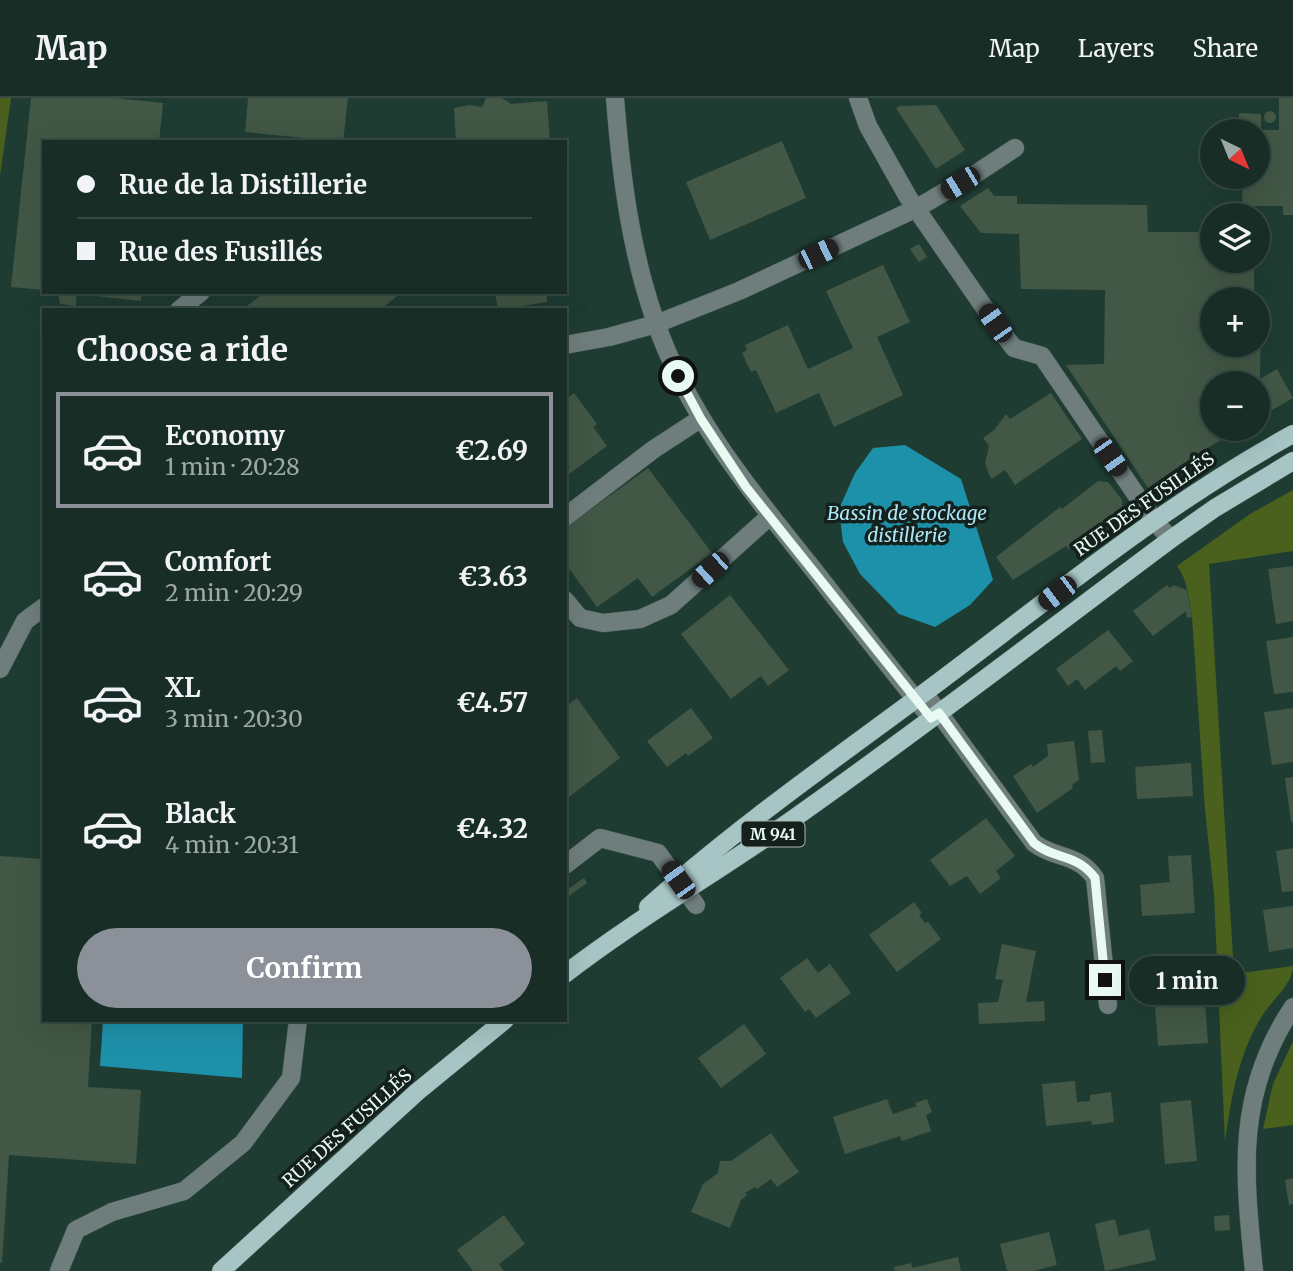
<!DOCTYPE html>
<html lang="en">
<head>
<meta charset="utf-8">
<style>
	body { margin:0; font-family:Merriweather,serif; background:#20352e; color:#f1f3f6; height:100vh; display:flex; flex-direction:column; font-size:26px; white-space:nowrap }
	* { box-sizing:border-box; margin:0 }
	p { font-size:23px; color:#9ea8a7 }
	.icon { flex:none; width:38px; height:38px; fill:none; stroke:currentColor; stroke-width:2; stroke-linecap:round; stroke-linejoin:round }
	.map { position:relative; flex:1; overflow:hidden }
	.panel { position:absolute; left:42px; top:210px; width:525px; height:714px; display:flex; flex-direction:column; background:#172d26; border-radius:0px; box-shadow:0 7px 28px #0002,0 0 0 2px #364943 }
	.panel>* { flex:none }
	.top-card { position:absolute; left:42px; top:42px; width:525px; height:154px; border-radius:0px; box-shadow:0 7px 28px #0002,0 0 0 2px #364943; display:grid; align-content:center; height:154px; padding:0 35px; background:#172d26 }
	.needle { width:46px; rotate:137deg }
	.fabs { position:absolute; left:1200px; top:21px; display:grid; gap:14px }
	.fabs a { display:grid; place-items:center; width:70px; height:70px; border-radius:50%; background:#172d26; box-shadow:0 7px 28px #0002,0 0 0 2px #364943; font-size:35px }
	.end { position:absolute; width:32px; height:32px; margin:-16px; border:9px solid #e9faf3; background:#111; box-shadow:0 0 0 4px #111 }
	.from { border-radius:50% }
	.bubble { position:absolute; height:49px; border-radius:24px; background:#172d26; box-shadow:0 7px 28px #0002,0 0 0 2px #364943; font-size:23px; font-weight:700; line-height:49px; text-align:center }
	.car { position:absolute; width:21px; height:42px; margin:-21px -10px; border-radius:9px; box-shadow:0 0 5px 2px #0007; background:linear-gradient(#222 24%,#8ab4d8 0 40%,#222 0 76%,#8ab4d8 0 86%,#222 0) }
	.top-card b { display:flex; align-items:center; gap:24px; height:66px; font-size:26px }
	.top-card b+b { border-top:2px solid #364943 }
	.top-card i { width:18px; height:18px; background:#f1f3f6 }
	ul { padding:0; list-style:none }
	li { display:flex; align-items:center; gap:21px; height:116px; margin:0 14px 10px; padding:0 21px; border:4px solid transparent; border-radius:0px }
	li div { flex:1 }
	li b { display:block; font-size:26px }
	li em { font-style:normal; font-weight:700 }
	li.selected { border-color:#8c9099 }
	li>.icon { width:63px; height:63px; stroke-width:1.5 }
	h2 { padding:0 35px; font-size:32px; line-height:84px }
	.action { display:flex; gap:14px; margin-top:auto; padding:14px 35px }
	.action a { flex:1; height:80px; border-radius:42px; background:#8c9099; color:#fff; font-size:28px; font-weight:700; line-height:80px; text-align:center }
	header { display:flex; align-items:center; gap:42px; box-sizing:border-box; height:98px; padding:0 35px; background:#172d26; border-bottom:2px solid #364943 }
	header strong { font-size:33px }
	nav { display:flex; gap:38px; margin-inline-start:auto; font-size:24px }
	.map>svg:first-child { display:block }
	.green { fill:#49611d }
	.water { fill:#1e91aa }
	.building { fill:#425745 }
	.lines { fill:none; stroke-linecap:round; stroke-linejoin:round }
	.minor-casing { stroke:#3f5a52; stroke-width:19 }
	.major-casing { stroke:#3f5a52; stroke-width:19 }
	.minor { stroke:#6f7e7d; stroke-width:18 }
	.major { stroke:#a6c5c4; stroke-width:18 }
	.route { stroke:#e9faf3; stroke-width:9 }
	.labels { text-anchor:middle; dominant-baseline:central; stroke-width:7; stroke-linejoin:round; paint-order:stroke }
	.shield { fill:#13201c; stroke:#a9b9b2; stroke-width:2 }
	.shield-label { font-size:16px; font-weight:bold; fill:#e9faf3 }
	.street-label { font-size:18px; fill:#e9faf3; stroke:#13201c }
	.water-label { font-size:19px; font-style:italic; fill:#ade7f7; stroke:#13201c }
</style>
</head>
<body>
<header>
<strong>Map</strong>
<nav><a>Map</a><a>Layers</a><a>Share</a></nav>
</header>
<div class="map">
<svg width="1293" height="1173" viewBox="0 0 1293 1173">
	<rect width="100%" height="100%" fill="#1f3c33"/>
	<!-- green -->
	<g class="green">
		<polygon points="0,0 11,0 0,78"/>
		<path d="M1293,392V453L1209,466L1234,876L1293,868C1293,886 1271,903 1262,918C1238,957 1231,1000 1225,1044L1214,796L1205,712L1192,519C1189,502 1188,482 1177,468L1250,416Z"/>
		<polygon points="1293,943 1293,1027 1263,1031 1273,986"/>
	</g>
	<!-- water -->
	<g class="water">
		<polygon points="905,347 961,381 993,482 970,507 935,529 899,516 860,476 843,444 839,411 855,375 873,350"/>
		<polygon points="103,922 243,922 242,980 100,968"/>
	</g>
	<!-- building -->
	<g class="building">
		<polygon points="31,0 115,0 163,5 159,44 44,44 44,192 11,189"/>
		<polygon points="248,0 348,0 343,44 245,34"/>
		<polygon points="486,0 502,0 511,6 547,3 550,44 456,44 454,10 469,7 482,9"/>
		<polygon points="1279,0 1293,0 1293,117 1283,117 1283,108 1242,108 1243,79 1258,79 1258,33 1238,33 1239,15 1261,16 1261,32 1279,32"/>
		<polygon points="936,7 965,52 936,71 896,10 900,8"/>
		<circle cx="1270" cy="19" r="6"/>
		<polygon points="782,43 806,100 710,142 686,84"/>
		<polygon points="988,90 994,98 1017,98 1017,106 1147,107 1148,134 1213,134 1213,163 1244,163 1244,166 1254,166 1254,201 1213,201 1213,247 1258,247 1258,223 1261,223 1260,281 1277,271 1293,300 1258,320 1258,285 1213,285 1213,331 1240,331 1197,356 1148,390 1066,267 1104,266 1105,192 1021,191 1019,136 981,135 960,108"/>
		<polygon points="919,146 927,159 919,164 910,151"/>
		<polygon points="883,167 910,224 877,239 903,297 834,329 819,295 776,315 756,272 751,274 742,255 747,252 745,247 788,227 808,271 853,250 826,193"/>
		<polygon points="58,194 77,194 76,208 60,206"/>
		<polygon points="77,194 142,194 141,203 77,196"/>
		<polygon points="265,194 402,194 380,212 242,212"/>
		<polygon points="495,194 546,194 547,204 498,212"/>
		<polygon points="574,295 597,326 593,329 607,348 565,379 565,302"/>
		<polygon points="1051,295 1082,341 1015,387 1005,372 991,381 985,365 989,348 983,340 994,332 1006,316 1010,321"/>
		<polygon points="648,370 712,455 652,499 638,480 597,509 565,465 565,430"/>
		<polygon points="1098,383 1108,384 1122,402 1122,411 1069,451 1066,448 1013,482 996,459 1060,409 1062,411"/>
		<polygon points="1293,468 1293,523 1276,526 1268,471"/>
		<polygon points="1167,487 1170,490 1174,487 1187,492 1192,519 1187,520 1186,513 1153,538 1133,513"/>
		<polygon points="730,497 789,572 768,588 761,578 731,601 681,536"/>
		<polygon points="1108,532 1133,563 1120,573 1116,568 1085,592 1077,581 1068,588 1056,571"/>
		<polygon points="1293,539 1293,594 1274,596 1266,543"/>
		<polygon points="577,600 620,660 565,702 565,609"/>
		<polygon points="691,610 713,640 688,658 686,655 667,669 647,643"/>
		<polygon points="1293,610 1293,664 1272,667 1264,614"/>
		<polygon points="1102,632 1105,664 1091,665 1088,633"/>
		<polygon points="1074,643 1079,682 1072,687 1073,690 1037,715 1013,678 1031,666 1033,669 1048,658 1047,646"/>
		<polygon points="1191,665 1193,698 1137,701 1135,669"/>
		<polygon points="1293,679 1293,724 1291,724 1285,680"/>
		<polygon points="986,720 1015,758 996,773 1001,780 980,796 967,778 950,788 930,762"/>
		<polygon points="1293,750 1293,793 1282,794 1276,753"/>
		<polygon points="1191,757 1195,815 1142,818 1140,787 1170,784 1168,758"/>
		<polygon points="0,758 44,761 44,922 92,922 88,989 141,992 136,1066 9,1057 2,1165 0,1165"/>
		<polygon points="584,780 587,785 569,798 565,797 565,793"/>
		<polygon points="914,804 922,815 919,817 925,825 928,824 941,841 897,874 869,837"/>
		<polygon points="1293,808 1293,850 1269,854 1263,812"/>
		<polygon points="1002,846 1036,853 1026,904 1044,903 1045,923 979,926 978,905 998,904 1003,882 995,881"/>
		<polygon points="807,860 818,875 830,866 851,895 816,920 809,911 805,914 780,880"/>
		<polygon points="1204,891 1208,945 1158,948 1154,894"/>
		<polygon points="744,926 766,956 721,990 698,960"/>
		<polygon points="1075,983 1077,1004 1090,1003 1090,997 1111,994 1114,1024 1092,1027 1091,1023 1046,1028 1042,986"/>
		<polygon points="887,1001 893,1016 917,1008 915,1005 927,1001 932,1014 926,1017 931,1033 902,1043 900,1038 845,1056 833,1019"/>
		<polygon points="1191,1002 1197,1063 1165,1066 1160,1005"/>
		<polygon points="771,1035 799,1074 777,1089 771,1081 757,1091 755,1089 745,1095 747,1097 741,1102 730,1130 691,1114 703,1086 718,1075 720,1063 731,1063"/>
		<polygon points="1293,1080 1293,1106 1289,1107 1285,1082"/>
		<polygon points="504,1117 525,1146 499,1166 504,1173 473,1173 457,1152"/>
		<polygon points="1229,1117 1230,1132 1215,1133 1214,1118"/>
		<polygon points="1115,1121 1119,1138 1149,1131 1156,1162 1105,1173 1095,1126"/>
		<polygon points="1049,1134 1057,1167 1034,1173 1007,1173 1000,1146"/>
		<polygon points="958,1159 961,1173 895,1173 894,1169 911,1165 912,1170"/>
	</g>
	<g class="lines">
		<!-- minor casing -->
		<g class="minor-casing">
			<g id="minor">
				<path d="M615,0C621,76 630,152 656,225C688,317 748,390 809,466C849,517 889,569 931,620"/>
				<polyline points="858,0 868,28 908,99 995,225 1014,250 1042,258 1154,423 1171,441"/>
				<polyline points="179,212 201,194"/>
				<polyline points="565,247 609,239 656,226 739,193 917,110 977,75 1015,50"/>
				<polyline points="565,419 654,351 700,321"/>
				<polyline points="565,502 580,520 603,525 640,521 671,507 770,418"/>
				<polyline points="0,571 25,523 44,509"/>
				<path d="M931,604L1034,745C1054,761 1078,755 1095,780L1108,907"/>
				<polyline points="565,767 600,740 658,755 696,807"/>
				<polyline points="59,1173 76,1132 112,1114 184,1093 243,1045 291,980 298,922"/>
				<path d="M1254,1173C1244,1074 1235,996 1293,909"/>
			</g>
		</g>
		<!-- major casing -->
		<g class="major-casing">
			<g id="major">
				<path d="M648,809C735,731 831,664 924,595C1045,505 1161,408 1293,336"/>
				<path d="M565,876C638,820 718,774 793,721C921,631 1045,535 1171,441L1215,410L1293,363"/>
				<polyline points="221,1173 417,994 505,922"/>
			</g>
		</g>
		<!-- minor -->
		<use href="#minor" class="minor"/>
		<!-- major -->
		<use href="#major" class="major"/>
	</g>
	<g class="lines">
		<!-- route -->
		<path class="route" d="M678,278L701,321L746,389L931,620L939,615L1034,745C1054,762 1077,755 1095,780L1105,882"/>
	</g>
	<g class="labels">
		<!-- shield labels -->
		<rect class="shield" x="741.5" y="723.5" width="63" height="25" rx="5"/>
		<g class="shield-label">
			<text x="773" y="736">M 941</text>
		</g>
		<!-- street labels -->
		<g class="street-label">
			<text transform="translate(1144 406) rotate(-35)">RUE DES FUSILLÉS</text>
			<text transform="translate(347 1030) rotate(-42)">RUE DES FUSILLÉS</text>
		</g>
		<!-- water labels -->
		<g class="water-label">
			<text x="907" y="415">Bassin de stockage<tspan x="907" dy="22">distillerie</tspan></text>
		</g>
	</g>
</svg>
<div class="fabs">
<a><svg class="needle" viewBox="-14 -14 28 28"><path d="M0-13l5 13h-10z" fill="#e53935"/><path d="M0 13l5-13h-10z" fill="#9ea8a7"/></svg></a>
<a><svg class="icon" aria-label="layers" viewBox="0 0 24 24"><path d="M12 4l9 5-9 5-9-5zM3 14l9 5 9-5"/></svg></a>
<a>+</a>
<a>−</a>
</div>
<i class="end from" style="left:678px;top:278px"></i>
<i class="end" style="left:1105px;top:882px"></i>
<div class="bubble" style="left:1129px;top:858px;width:116px">1 min</div>
<i class="car" style="left:960px;top:85px;rotate:239deg"></i>
<i class="car" style="left:818px;top:156px;rotate:64deg"></i>
<i class="car" style="left:995px;top:225px;rotate:325deg"></i>
<i class="car" style="left:1110px;top:359px;rotate:145deg"></i>
<i class="car" style="left:710px;top:472px;rotate:228deg"></i>
<i class="car" style="left:1057px;top:495px;rotate:233deg"></i>
<i class="car" style="left:678px;top:782px;rotate:324deg"></i>
<div class="top-card">
<b><i class="from"></i>Rue de la Distillerie</b>
<b><i></i>Rue des Fusillés</b>
</div>
<section class="panel">
<h2>Choose a ride</h2>
<ul>
<li class="selected"><svg class="icon" aria-label="car" viewBox="0 0 24 24"><path d="M5 17H2v-5l4-1 3-4h7l3 4 3 1v5h-3M9 17h6M6 11h13"/><circle cx="7" cy="17" r="2"/><circle cx="17" cy="17" r="2"/></svg><div><b>Economy</b><p>1 min · 20:28</p></div><em>€2.69</em></li>
<li><svg class="icon" aria-label="car" viewBox="0 0 24 24"><path d="M5 17H2v-5l4-1 3-4h7l3 4 3 1v5h-3M9 17h6M6 11h13"/><circle cx="7" cy="17" r="2"/><circle cx="17" cy="17" r="2"/></svg><div><b>Comfort</b><p>2 min · 20:29</p></div><em>€3.63</em></li>
<li><svg class="icon" aria-label="car" viewBox="0 0 24 24"><path d="M5 17H2v-5l4-1 3-4h7l3 4 3 1v5h-3M9 17h6M6 11h13"/><circle cx="7" cy="17" r="2"/><circle cx="17" cy="17" r="2"/></svg><div><b>XL</b><p>3 min · 20:30</p></div><em>€4.57</em></li>
<li><svg class="icon" aria-label="car" viewBox="0 0 24 24"><path d="M5 17H2v-5l4-1 3-4h7l3 4 3 1v5h-3M9 17h6M6 11h13"/><circle cx="7" cy="17" r="2"/><circle cx="17" cy="17" r="2"/></svg><div><b>Black</b><p>4 min · 20:31</p></div><em>€4.32</em></li>
</ul>
<div class="action"><a>Confirm</a></div>
</section>
</div>
</body>
</html>
